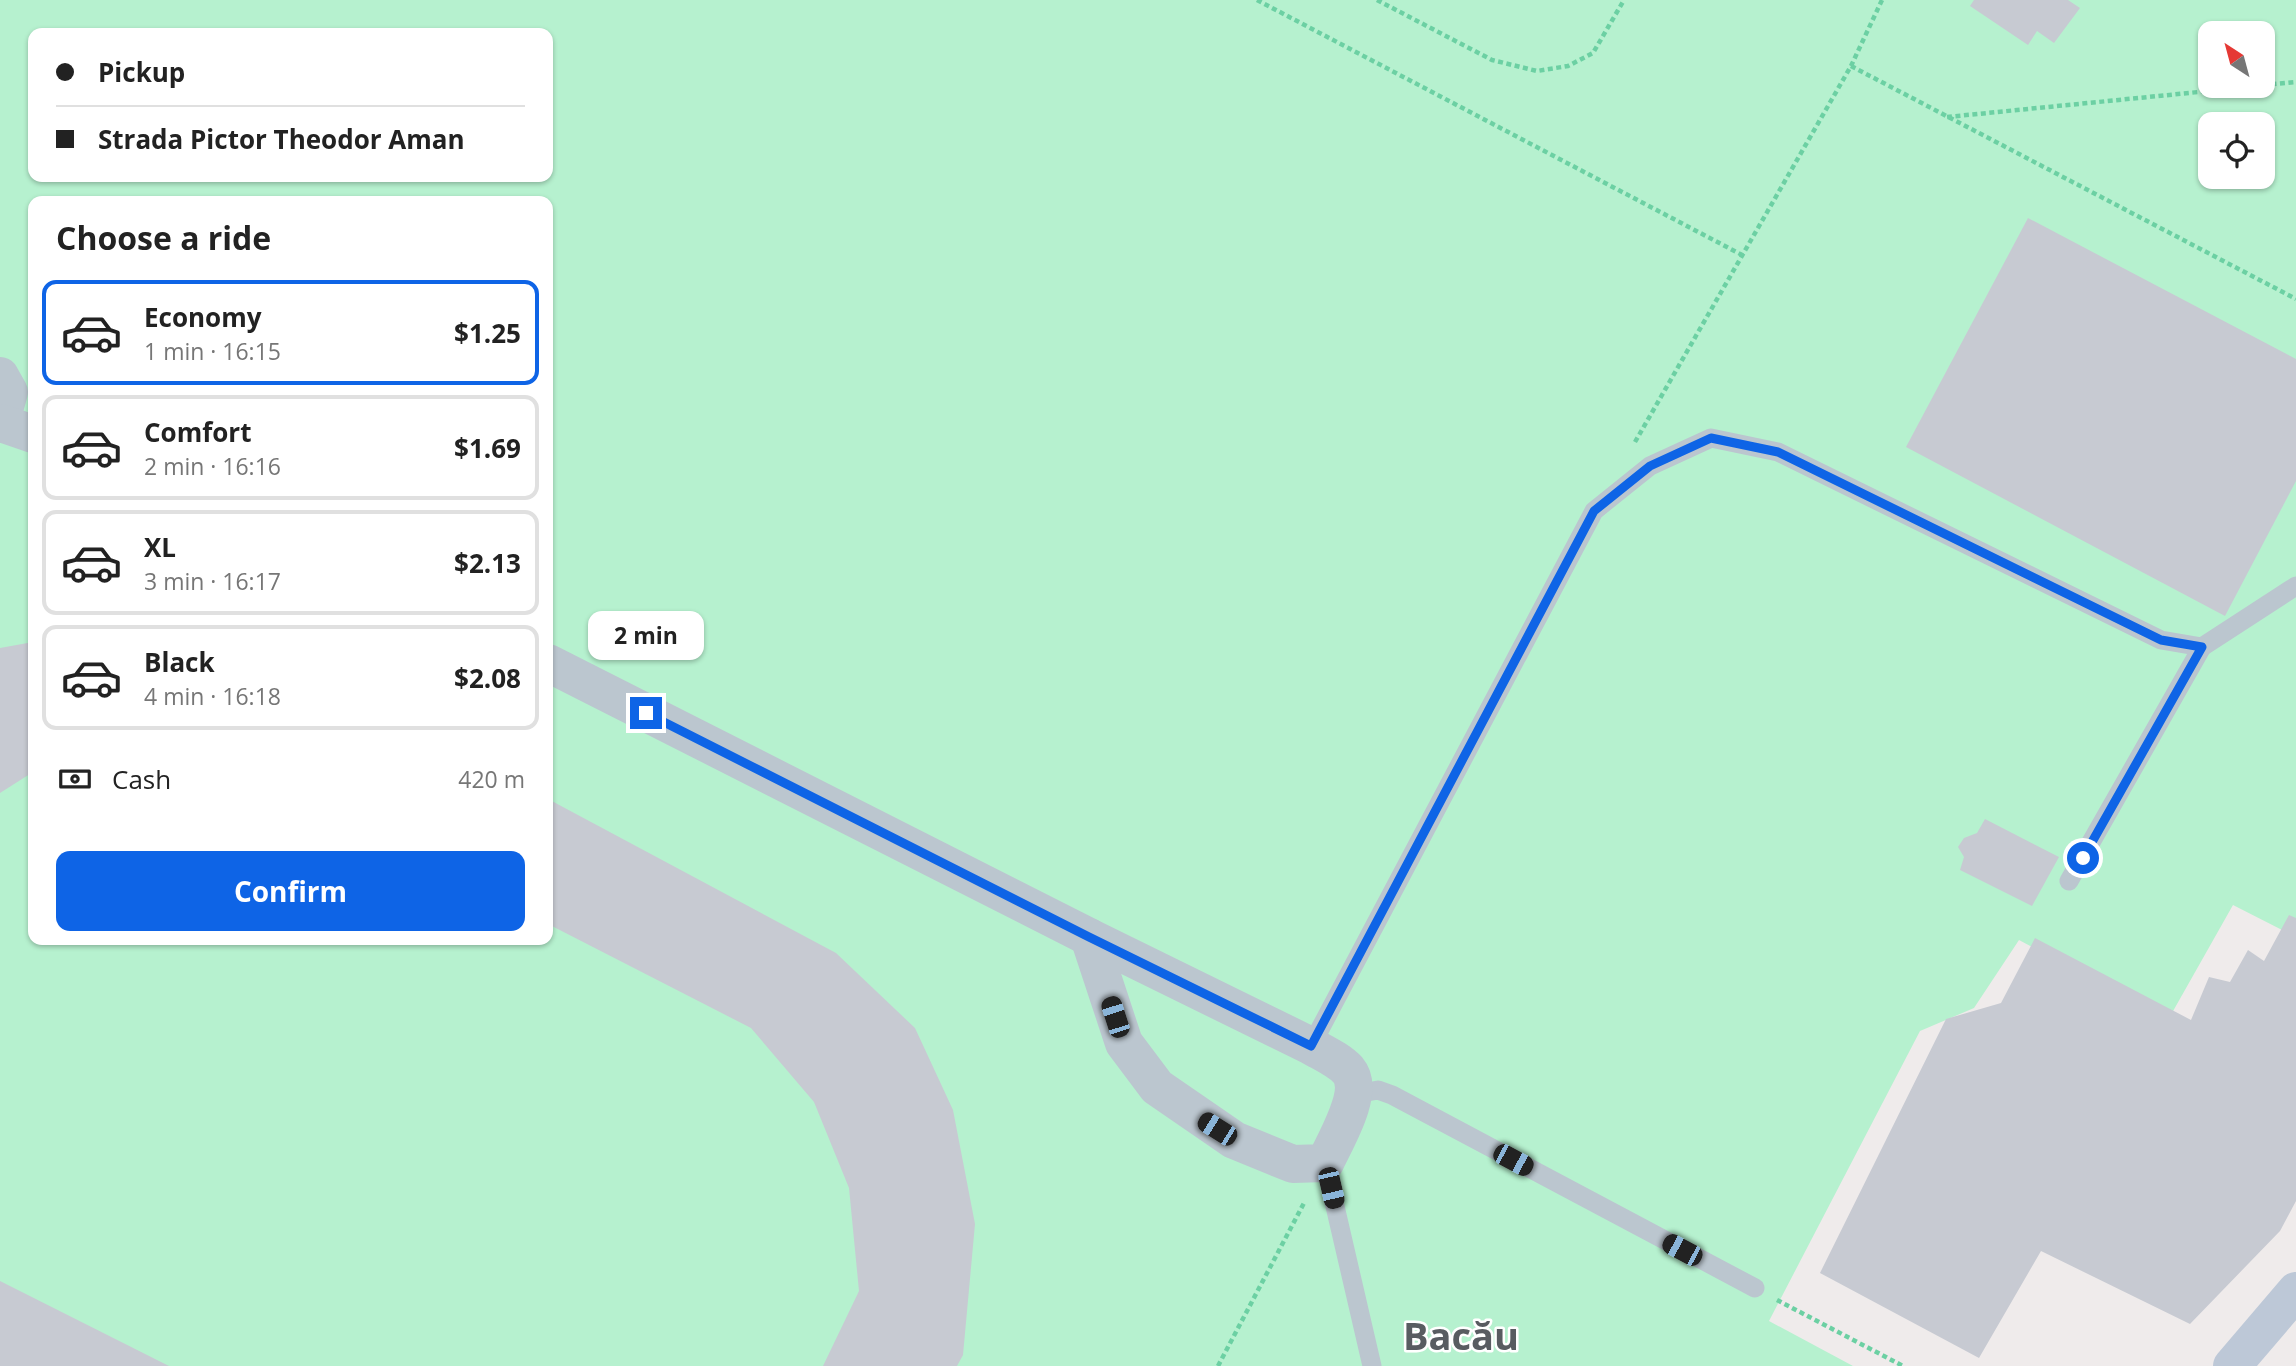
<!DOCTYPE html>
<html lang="en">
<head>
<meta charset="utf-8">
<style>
	body { margin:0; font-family:"Open Sans",sans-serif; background:#f6f6f6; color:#222; height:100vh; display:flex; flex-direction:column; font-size:26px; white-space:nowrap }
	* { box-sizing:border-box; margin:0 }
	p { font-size:23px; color:#767676 }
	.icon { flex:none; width:38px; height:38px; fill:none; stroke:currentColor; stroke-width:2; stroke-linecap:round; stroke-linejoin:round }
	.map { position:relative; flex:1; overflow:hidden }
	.side { position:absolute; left:28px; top:196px; width:525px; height:749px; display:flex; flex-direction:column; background:#fff; border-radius:14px; box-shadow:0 2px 5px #0004 }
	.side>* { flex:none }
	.top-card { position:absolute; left:28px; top:28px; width:525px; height:154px; border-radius:14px; box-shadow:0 2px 5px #0004; display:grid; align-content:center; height:154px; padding:0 28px; background:#fff }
	.needle { width:46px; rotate:324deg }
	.buttons { position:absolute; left:2198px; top:21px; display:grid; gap:14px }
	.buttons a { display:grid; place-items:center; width:77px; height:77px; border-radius:14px; background:#fff; box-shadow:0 2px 5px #0004; font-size:35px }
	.end { position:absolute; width:32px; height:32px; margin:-16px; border:9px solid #0e64e6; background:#fff; box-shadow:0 0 0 4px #fff }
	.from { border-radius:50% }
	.bubble { position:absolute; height:49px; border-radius:14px; background:#fff; box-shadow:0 2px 5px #0004; font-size:23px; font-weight:700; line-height:49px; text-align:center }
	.car { position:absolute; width:21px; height:42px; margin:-21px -10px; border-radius:9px; box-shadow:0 0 5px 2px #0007; background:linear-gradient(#222 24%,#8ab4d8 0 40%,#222 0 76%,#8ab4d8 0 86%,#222 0) }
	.top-card b { display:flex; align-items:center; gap:24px; height:66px; font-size:26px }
	.top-card b+b { border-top:2px solid #e0e0e0 }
	.top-card i { width:18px; height:18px; background:#222 }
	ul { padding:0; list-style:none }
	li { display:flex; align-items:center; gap:21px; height:105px; margin:0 14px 10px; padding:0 14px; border:4px solid #e0e0e0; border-radius:14px }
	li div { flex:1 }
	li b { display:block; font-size:26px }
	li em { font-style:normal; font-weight:700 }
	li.active { border-color:#0e64e6 }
	li>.icon { width:63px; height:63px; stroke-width:1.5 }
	h2 { padding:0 28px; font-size:32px; line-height:84px }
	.pay { display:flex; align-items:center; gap:18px; height:77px; padding:0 28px; font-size:26px }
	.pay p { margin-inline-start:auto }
	.primary-button { display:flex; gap:14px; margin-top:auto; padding:14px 28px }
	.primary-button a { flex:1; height:80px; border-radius:14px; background:#0e64e6; color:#fff; font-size:28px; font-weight:700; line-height:80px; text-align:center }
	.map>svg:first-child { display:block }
	.green { fill:#b6f1cf; fill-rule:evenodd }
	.building { fill:#c7cad2 }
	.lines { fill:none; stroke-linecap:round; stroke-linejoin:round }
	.path { stroke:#6cd0a3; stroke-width:4.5; stroke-dasharray:5 3.5; stroke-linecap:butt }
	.lane { stroke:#bbc6cf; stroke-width:19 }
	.street { stroke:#bbc6cf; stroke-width:38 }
	.secondary { stroke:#bdc8d7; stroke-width:38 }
	.route { stroke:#0e64e6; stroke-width:9 }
	.labels { text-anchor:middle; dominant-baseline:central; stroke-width:5; stroke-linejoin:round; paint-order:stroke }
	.town-label { font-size:38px; font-weight:bold; fill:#585c61; stroke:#fff }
</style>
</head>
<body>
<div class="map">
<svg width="2296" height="1366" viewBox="0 0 2296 1366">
	<rect width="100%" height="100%" fill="#efebeb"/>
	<!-- green -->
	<path class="green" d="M0,0H2296V937L2233,905L2168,1020L2019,940L1974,1008L1920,1031L1769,1321L1853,1366H0ZM33,33H548V177H33ZM2210,33H2263V86H2210ZM2210,124H2263V177H2210ZM33,201H548V940H33Z"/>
	<!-- building -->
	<g class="building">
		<polygon points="1974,0 2068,0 2080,8 2054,43 2037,31 2028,45 1970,6"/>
		<polygon points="2028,218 2296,359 2296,481 2225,616 1906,447"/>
		<polygon points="33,642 33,772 0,793 0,648"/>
		<polygon points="548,799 836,953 915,1028 953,1110 975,1224 963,1355 957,1366 823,1366 859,1291 849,1188 814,1102 751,1028 548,924"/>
		<polygon points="1985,819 2059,857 2032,906 1960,870 1964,857 1958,847 1964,838 1977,833"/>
		<polygon points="2289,915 2296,918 2296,1201 2280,1231 2190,1324 2041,1251 1979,1358 1820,1273 1946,1019 2001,1003 2035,938 2191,1020 2209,977 2230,982 2248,950 2264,961"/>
		<polygon points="0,1281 169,1366 0,1366"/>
	</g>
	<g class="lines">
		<!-- path -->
		<g class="path">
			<polyline points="1257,0 1744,256"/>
			<polyline points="1377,0 1492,60 1537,71 1568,66 1593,53 1624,0"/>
			<polyline points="1851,66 2296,299"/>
			<polyline points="2263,85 2296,82"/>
			<polyline points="1947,117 2259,86"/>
			<polyline points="1635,442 1851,66 1882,0"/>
			<polyline points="1777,1300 1903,1366"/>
			<polyline points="1218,1366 1304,1203"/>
		</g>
		<!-- lane -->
		<g class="lane">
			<polyline points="2069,881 2202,647"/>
			<polyline points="1311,1046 1594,511 1650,466 1711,438 1778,452 2161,640 2202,647 2296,586"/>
			<polyline points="1356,1094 1378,1090 1392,1095 1755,1288"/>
			<polyline points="1325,1163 1372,1366"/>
		</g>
		<!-- street -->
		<g class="street">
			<polyline points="0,376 9,392 0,424"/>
			<polyline points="1,423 33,434"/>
			<polyline points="548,663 1089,937"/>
			<path d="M1089,937L1311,1046C1323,1053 1339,1060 1348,1070C1366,1091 1335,1141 1325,1163L1293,1164L1234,1140L1157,1087L1124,1043Z"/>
		</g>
		<!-- secondary -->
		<polyline class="secondary" points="2232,1366 2296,1291"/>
	</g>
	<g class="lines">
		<!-- route -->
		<polyline class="route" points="646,713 1089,937 1311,1046 1594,511 1650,466 1711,438 1778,452 2161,640 2202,647 2083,858"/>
	</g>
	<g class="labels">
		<!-- town labels -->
		<g class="town-label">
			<text x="1461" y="1335">Bacău</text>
		</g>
	</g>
</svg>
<div class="buttons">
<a><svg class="needle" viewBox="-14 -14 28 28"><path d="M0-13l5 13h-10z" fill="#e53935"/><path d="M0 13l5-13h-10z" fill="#767676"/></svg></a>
<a><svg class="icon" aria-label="locate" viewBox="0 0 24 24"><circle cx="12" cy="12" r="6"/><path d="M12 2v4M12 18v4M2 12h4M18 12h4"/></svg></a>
</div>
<i class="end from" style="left:2083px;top:858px"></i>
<i class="end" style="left:646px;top:713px"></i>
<div class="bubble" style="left:588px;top:611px;width:116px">2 min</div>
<i class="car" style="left:1115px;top:1017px;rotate:342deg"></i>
<i class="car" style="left:1217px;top:1129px;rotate:302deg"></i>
<i class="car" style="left:1513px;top:1160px;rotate:118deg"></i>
<i class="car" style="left:1331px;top:1188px;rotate:167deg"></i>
<i class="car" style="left:1682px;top:1250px;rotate:298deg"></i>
<div class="top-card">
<b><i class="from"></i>Pickup</b>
<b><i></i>Strada Pictor Theodor Aman</b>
</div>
<section class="side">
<h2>Choose a ride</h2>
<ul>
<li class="active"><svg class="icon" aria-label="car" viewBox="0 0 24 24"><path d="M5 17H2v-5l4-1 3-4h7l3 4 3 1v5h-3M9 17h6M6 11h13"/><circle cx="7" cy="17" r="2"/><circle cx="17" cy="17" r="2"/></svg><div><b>Economy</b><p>1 min · 16:15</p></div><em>$1.25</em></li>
<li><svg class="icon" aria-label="car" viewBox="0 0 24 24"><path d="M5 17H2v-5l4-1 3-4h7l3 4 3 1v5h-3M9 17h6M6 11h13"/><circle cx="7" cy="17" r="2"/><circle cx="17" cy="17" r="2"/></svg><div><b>Comfort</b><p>2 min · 16:16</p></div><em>$1.69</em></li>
<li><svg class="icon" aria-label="car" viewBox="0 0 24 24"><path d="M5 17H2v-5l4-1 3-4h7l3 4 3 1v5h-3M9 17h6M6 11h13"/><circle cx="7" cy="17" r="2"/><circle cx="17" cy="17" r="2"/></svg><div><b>XL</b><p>3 min · 16:17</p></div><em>$2.13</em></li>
<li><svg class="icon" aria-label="car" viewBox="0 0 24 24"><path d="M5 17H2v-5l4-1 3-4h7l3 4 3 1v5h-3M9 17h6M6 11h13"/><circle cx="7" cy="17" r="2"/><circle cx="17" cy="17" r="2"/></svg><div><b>Black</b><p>4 min · 16:18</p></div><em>$2.08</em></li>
</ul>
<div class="pay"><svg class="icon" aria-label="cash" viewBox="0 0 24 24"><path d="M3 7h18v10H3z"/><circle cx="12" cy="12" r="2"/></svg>Cash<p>420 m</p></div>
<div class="primary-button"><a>Confirm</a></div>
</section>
</div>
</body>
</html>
